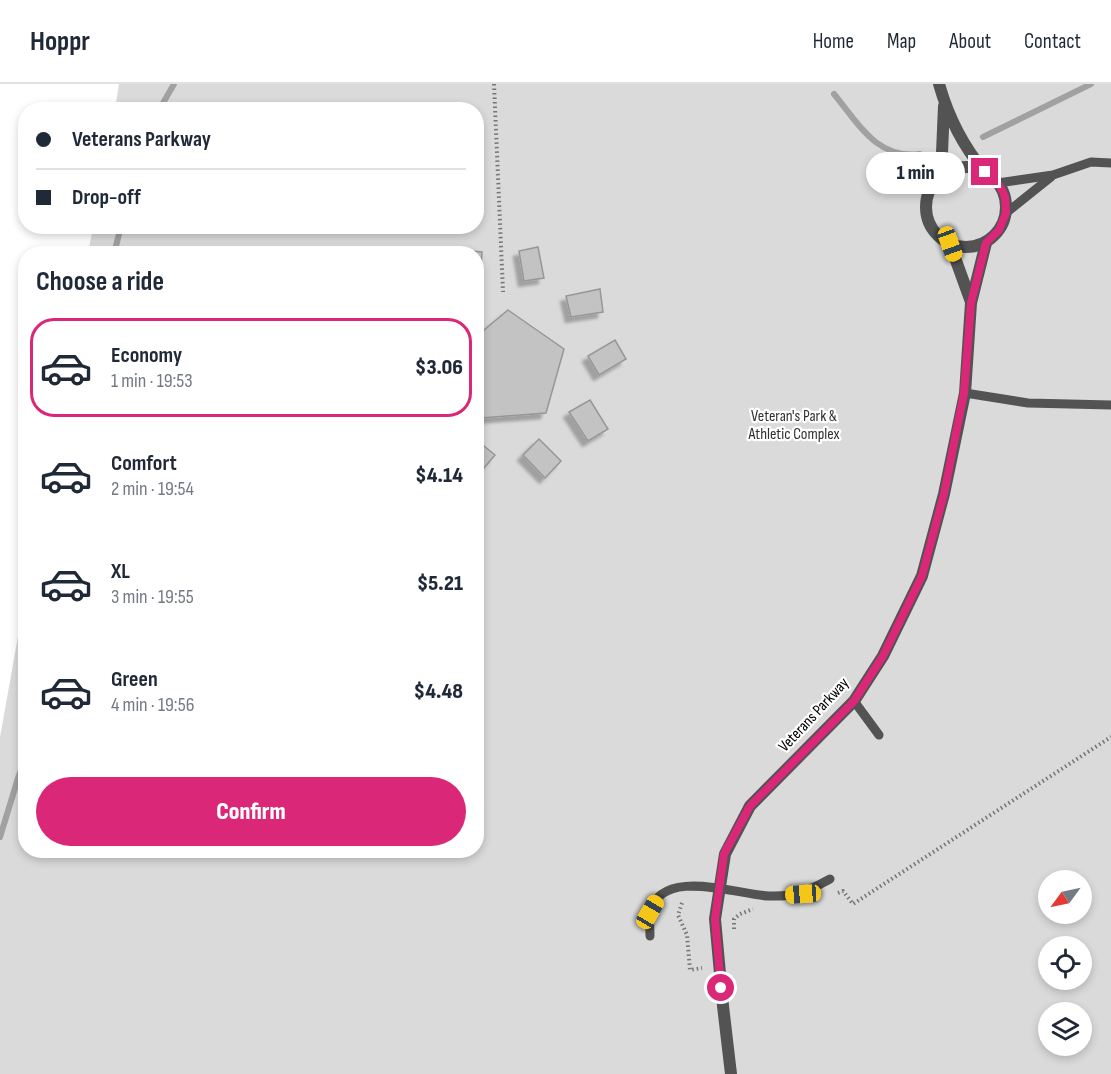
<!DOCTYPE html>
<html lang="en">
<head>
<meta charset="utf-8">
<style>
	body { margin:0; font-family:"Sofia Sans Condensed",sans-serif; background:#f6f6f7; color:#1f2937; height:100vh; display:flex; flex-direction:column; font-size:22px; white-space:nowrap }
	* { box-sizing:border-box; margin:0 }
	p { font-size:20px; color:#747a83 }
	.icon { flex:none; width:33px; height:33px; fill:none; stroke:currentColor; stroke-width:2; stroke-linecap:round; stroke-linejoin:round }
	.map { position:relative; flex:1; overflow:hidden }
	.side { position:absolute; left:18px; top:162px; width:466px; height:612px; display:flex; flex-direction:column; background:#fff; border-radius:24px; box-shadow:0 3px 9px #0003 }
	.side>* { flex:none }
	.hud { position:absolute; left:18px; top:18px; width:466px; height:132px; border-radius:24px; box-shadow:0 3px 9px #0003; display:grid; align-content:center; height:132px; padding:0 18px; background:#fff }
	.needle { width:39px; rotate:237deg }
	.buttons { position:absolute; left:1038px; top:786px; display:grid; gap:12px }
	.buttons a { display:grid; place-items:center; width:54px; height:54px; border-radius:50%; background:#fff; box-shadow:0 3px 9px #0003; font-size:30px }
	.end { position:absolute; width:27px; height:27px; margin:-14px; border:8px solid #db2777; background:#fff; box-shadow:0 0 0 3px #fff }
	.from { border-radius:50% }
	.bubble { position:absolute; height:42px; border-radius:21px; background:#fff; box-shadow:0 3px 9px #0003; font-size:20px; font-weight:800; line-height:42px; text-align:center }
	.car { position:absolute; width:18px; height:36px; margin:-18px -9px; border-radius:8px; box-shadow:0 0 4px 2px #0007; background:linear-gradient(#f5c518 24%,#345 0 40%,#f5c518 0 76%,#345 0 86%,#f5c518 0) }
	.hud b { display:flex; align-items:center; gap:21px; height:57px; font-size:22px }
	.hud b+b { border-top:2px solid #e0e1e3 }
	.hud i { width:15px; height:15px; background:#1f2937 }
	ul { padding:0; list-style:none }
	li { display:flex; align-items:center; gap:18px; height:99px; margin:0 12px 9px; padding:0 6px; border:3px solid transparent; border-radius:24px }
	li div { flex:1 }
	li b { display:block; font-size:22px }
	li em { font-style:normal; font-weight:800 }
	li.selected { border-color:#db2777 }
	li>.icon { width:54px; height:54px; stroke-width:1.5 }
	h2 { padding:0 18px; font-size:27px; line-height:72px }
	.action { display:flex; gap:12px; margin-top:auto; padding:12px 18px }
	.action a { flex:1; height:69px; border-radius:36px; background:#db2777; color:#fff; font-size:24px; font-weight:800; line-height:69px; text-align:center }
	header { display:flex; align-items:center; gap:36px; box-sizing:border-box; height:84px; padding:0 30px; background:#fff; border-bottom:2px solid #e0e1e3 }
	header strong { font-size:28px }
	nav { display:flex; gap:33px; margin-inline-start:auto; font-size:21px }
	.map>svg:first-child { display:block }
	.green { fill:#dadada; fill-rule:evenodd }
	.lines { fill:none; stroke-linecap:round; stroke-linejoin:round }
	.stream { stroke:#a1a1a1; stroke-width:6 }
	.building { fill:#c3c3c3; stroke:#979797; stroke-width:1.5; filter:url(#shadow) }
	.path { stroke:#757575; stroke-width:4; stroke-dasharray:1.5 3; stroke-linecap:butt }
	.lane { stroke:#535353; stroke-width:9 }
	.street { stroke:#535353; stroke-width:12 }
	.route { stroke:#db2777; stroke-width:8 }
	.labels { text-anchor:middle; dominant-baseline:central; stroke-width:4.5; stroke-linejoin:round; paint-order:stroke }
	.park-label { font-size:16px; fill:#313131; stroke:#fff }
	.street-label { font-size:16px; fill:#000; stroke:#fff }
</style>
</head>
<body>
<header>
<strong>Hoppr</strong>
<nav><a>Home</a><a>Map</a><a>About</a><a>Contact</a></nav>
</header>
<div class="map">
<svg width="1111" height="990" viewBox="0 0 1111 990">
	<defs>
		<filter id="shadow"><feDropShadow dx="-5.5" dy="5.5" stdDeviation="1.5" flood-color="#0004"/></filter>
	</defs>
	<rect width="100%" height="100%" fill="#fff"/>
	<!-- green -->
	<path class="green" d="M119,0H1111V990H0V653L25,513L26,766H477V170L88,169L93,143L477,142V26L115,25ZM1048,796H1082V830H1048ZM1048,862H1082V896H1048ZM1048,928H1082V962H1048Z"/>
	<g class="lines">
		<!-- stream -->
		<g class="stream">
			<path d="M834,10C858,39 877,76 920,70"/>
			<polyline points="159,26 174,0"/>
			<polyline points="983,53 1091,0"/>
			<polyline points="114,170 121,142"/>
			<polyline points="0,753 19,691 26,675"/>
		</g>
	</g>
	<!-- building -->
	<g class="building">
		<polygon points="538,163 544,194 524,197 519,167"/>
		<polygon points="462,166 482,168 480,202 477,202 477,170 462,170"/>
		<polygon points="600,205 603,228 571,233 566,212"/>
		<polygon points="508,226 564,265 546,329 481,334 477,324 477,252"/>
		<polygon points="615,256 626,275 599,291 588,272"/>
		<polygon points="590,316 608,345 588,357 569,328"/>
		<polygon points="539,355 561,377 545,394 523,371"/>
		<polygon points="478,357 495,371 477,392 477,358"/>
	</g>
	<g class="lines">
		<!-- path -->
		<g class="path">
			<polyline points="494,0 503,208"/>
			<polyline points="838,809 843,807 853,820 1111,653"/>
			<polyline points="682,819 678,831 687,851 690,886 702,884"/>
			<polyline points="734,845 734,835 740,830 753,825"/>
		</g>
		<!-- lane -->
		<g class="lane">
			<polyline points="998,99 1053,91 1091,78 1111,79"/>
			<polyline points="1006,129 1051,93"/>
			<polyline points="965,309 1028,319 1111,321"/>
			<polyline points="854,617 879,651"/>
			<path d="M650,852C650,845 649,835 650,828C662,782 738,811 769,812C796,813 808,807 830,795"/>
		</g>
		<!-- street -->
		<g class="street">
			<path d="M939,0C948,32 963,62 984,87"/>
			<circle cx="966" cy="123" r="40"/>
			<polyline points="941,92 944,22"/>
			<polyline points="950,160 971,218"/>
			<polyline points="731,990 723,922 715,835 725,770 750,722 854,617 883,572 922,492 944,410 965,309 971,219 986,159"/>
		</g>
	</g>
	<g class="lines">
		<!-- route -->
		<polyline class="route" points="721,904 715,835 724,770 750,722 854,617 883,572 922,492 944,410 964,309 971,219 986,159 999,146 1006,129 1005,113 1002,106 993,93 985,88"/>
	</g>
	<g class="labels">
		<!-- park labels -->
		<g class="park-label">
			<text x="794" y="332">Veteran's Park &amp;<tspan x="794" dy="18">Athletic Complex</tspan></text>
		</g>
		<!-- street labels -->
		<g class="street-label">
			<text transform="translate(814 631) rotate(-47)">Veterans Parkway</text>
		</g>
	</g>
</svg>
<div class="buttons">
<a><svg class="needle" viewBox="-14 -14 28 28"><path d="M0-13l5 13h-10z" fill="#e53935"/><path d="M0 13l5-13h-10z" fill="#747a83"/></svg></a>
<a><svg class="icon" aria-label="locate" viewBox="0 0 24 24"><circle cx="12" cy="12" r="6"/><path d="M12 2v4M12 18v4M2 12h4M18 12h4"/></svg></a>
<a><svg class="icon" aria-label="layers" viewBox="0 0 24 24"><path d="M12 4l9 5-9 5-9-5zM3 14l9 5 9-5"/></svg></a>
</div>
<i class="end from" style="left:721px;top:904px"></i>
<i class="end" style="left:985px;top:88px"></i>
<div class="bubble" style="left:866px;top:68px;width:99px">1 min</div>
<i class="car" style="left:950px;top:160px;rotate:160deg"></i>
<i class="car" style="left:803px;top:810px;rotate:266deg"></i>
<i class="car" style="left:650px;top:828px;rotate:30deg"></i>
<div class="hud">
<b><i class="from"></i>Veterans Parkway</b>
<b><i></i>Drop-off</b>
</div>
<section class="side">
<h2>Choose a ride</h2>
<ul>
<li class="selected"><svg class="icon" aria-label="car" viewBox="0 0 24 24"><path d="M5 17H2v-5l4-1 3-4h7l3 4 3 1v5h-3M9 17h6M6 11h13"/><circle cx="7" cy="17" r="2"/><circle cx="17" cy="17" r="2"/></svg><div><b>Economy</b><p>1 min · 19:53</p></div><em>$3.06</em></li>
<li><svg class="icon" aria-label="car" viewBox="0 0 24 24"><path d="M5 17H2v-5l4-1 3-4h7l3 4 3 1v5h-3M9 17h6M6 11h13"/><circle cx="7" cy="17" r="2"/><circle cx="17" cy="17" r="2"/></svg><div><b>Comfort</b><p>2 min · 19:54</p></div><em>$4.14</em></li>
<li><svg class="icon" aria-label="car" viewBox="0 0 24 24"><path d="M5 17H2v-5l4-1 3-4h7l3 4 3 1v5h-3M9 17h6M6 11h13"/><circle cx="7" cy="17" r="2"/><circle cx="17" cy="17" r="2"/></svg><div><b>XL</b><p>3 min · 19:55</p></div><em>$5.21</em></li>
<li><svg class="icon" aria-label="car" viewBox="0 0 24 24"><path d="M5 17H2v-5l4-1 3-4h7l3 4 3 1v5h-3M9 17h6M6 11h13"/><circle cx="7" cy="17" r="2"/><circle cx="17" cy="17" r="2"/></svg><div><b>Green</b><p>4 min · 19:56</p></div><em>$4.48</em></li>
</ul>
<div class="action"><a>Confirm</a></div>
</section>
</div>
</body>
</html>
